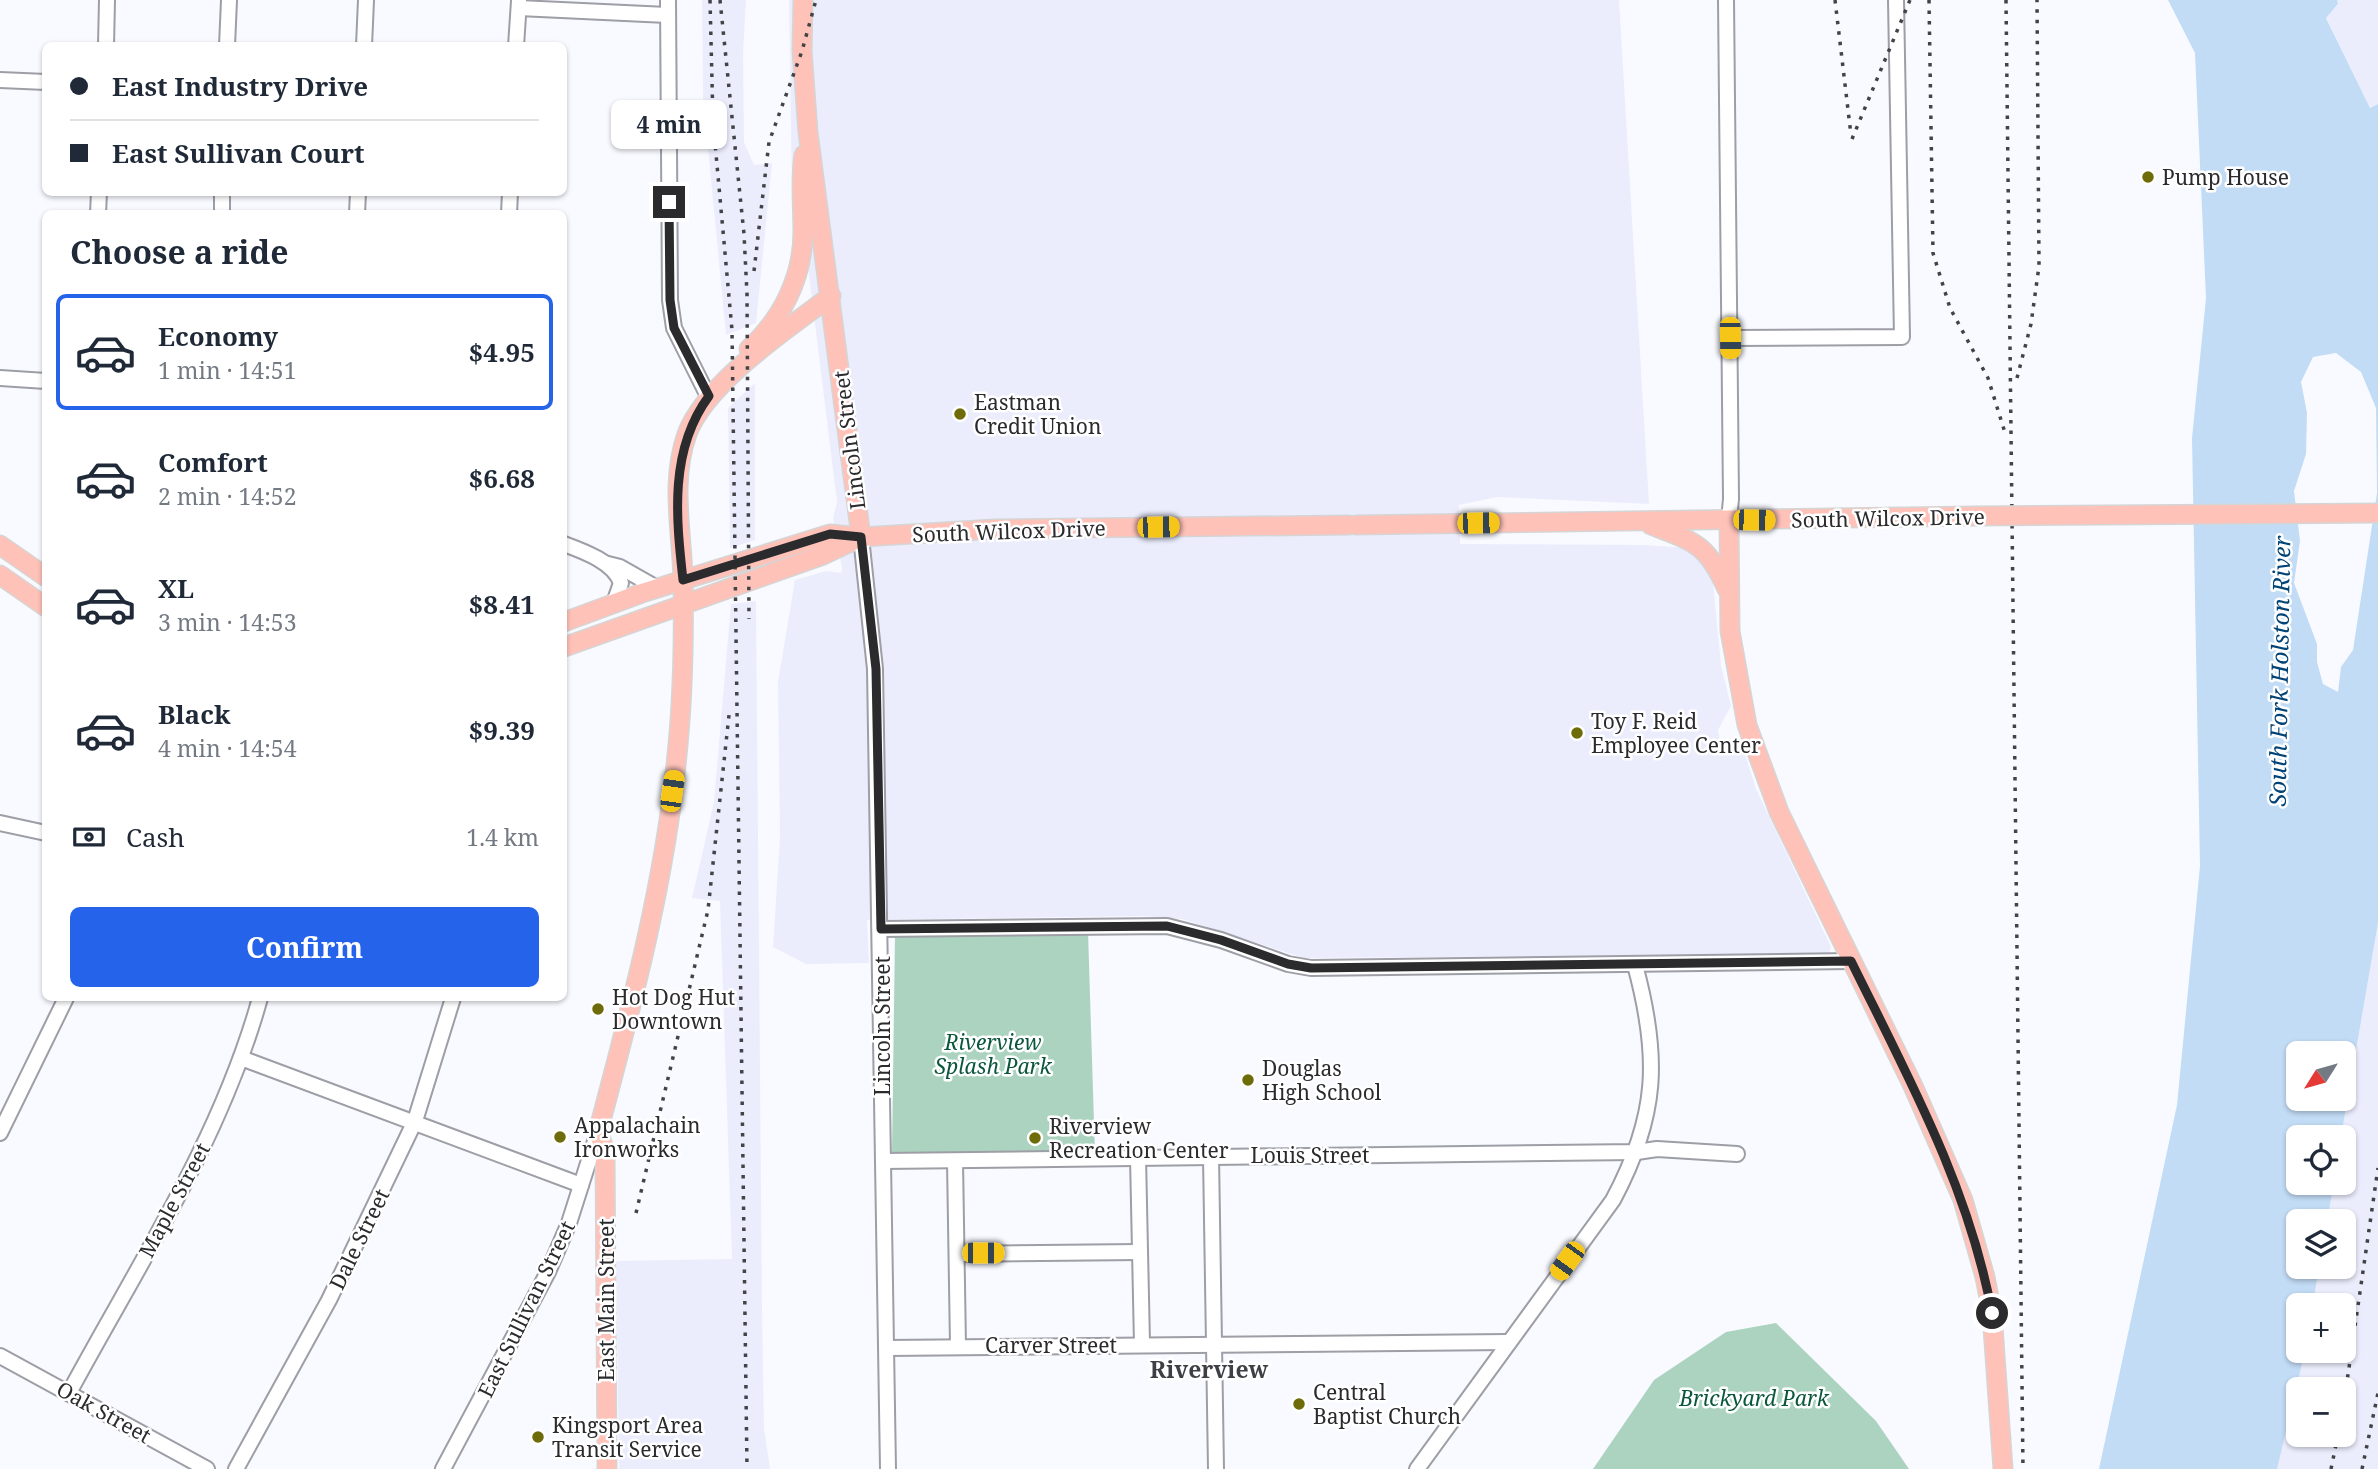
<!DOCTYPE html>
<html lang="en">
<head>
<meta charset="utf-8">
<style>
	body { margin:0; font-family:"Noto Serif",serif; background:#f6f6f7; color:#1f2937; height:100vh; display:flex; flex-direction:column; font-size:26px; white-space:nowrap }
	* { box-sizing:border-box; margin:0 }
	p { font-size:23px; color:#747a83 }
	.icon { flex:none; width:38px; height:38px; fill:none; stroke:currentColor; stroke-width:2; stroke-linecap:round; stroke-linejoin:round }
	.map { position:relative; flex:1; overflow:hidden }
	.side { position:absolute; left:42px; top:210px; width:525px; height:791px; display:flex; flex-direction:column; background:#fff; border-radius:10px; box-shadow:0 2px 5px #0004 }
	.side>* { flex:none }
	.hud { position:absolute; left:42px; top:42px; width:525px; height:154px; border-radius:10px; box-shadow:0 2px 5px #0004; display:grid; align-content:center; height:154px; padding:0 28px; background:#fff }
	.needle { width:46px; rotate:233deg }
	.controls { position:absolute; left:2286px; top:1041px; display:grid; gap:14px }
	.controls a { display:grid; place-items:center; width:70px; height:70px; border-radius:10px; background:#fff; box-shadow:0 2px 5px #0004; font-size:35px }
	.end { position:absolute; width:32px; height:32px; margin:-16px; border:9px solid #2b2b2e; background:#fff; box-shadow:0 0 0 4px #fff }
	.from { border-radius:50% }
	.bubble { position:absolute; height:49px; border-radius:10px; background:#fff; box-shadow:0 2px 5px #0004; font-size:23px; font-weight:700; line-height:49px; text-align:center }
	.car { position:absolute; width:21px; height:42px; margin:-21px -10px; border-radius:9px; box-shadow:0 0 5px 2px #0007; background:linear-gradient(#f5c518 24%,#345 0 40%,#f5c518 0 76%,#345 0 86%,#f5c518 0) }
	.hud b { display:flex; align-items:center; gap:24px; height:66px; font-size:26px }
	.hud b+b { border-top:2px solid #e0e1e3 }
	.hud i { width:18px; height:18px; background:#1f2937 }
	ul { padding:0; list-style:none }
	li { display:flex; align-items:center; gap:21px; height:116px; margin:0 14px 10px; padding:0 14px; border:4px solid transparent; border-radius:10px }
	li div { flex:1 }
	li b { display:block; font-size:26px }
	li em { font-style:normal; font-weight:700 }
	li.current { border-color:#2563eb }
	li>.icon { width:63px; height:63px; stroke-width:1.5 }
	h2 { padding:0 28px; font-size:32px; line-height:84px }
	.pay { display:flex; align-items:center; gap:18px; height:77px; padding:0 28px; font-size:26px }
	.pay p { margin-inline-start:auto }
	.button { display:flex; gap:14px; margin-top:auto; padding:14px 28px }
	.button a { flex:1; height:80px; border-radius:10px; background:#2563eb; color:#fff; font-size:28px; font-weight:700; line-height:80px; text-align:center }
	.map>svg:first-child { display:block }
	.built { fill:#ebedfd; fill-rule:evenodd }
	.green { fill:#acd3bf }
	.water { fill:#c2dcf6; fill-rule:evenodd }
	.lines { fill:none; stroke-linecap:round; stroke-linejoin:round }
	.minor-casing { stroke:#9d9ea6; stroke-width:18 }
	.major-casing { stroke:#d5d5d5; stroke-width:21 }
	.minor { stroke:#fff; stroke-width:14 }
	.major { stroke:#fec2b9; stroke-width:18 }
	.rail { stroke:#424346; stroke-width:3.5; stroke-dasharray:3.5 7; stroke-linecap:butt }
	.major-bridge-casing { stroke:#d5d5d5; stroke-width:21; stroke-linecap:butt }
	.major-bridge { stroke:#fec2b9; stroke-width:18 }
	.route { stroke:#2b2b2e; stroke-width:9 }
	.poi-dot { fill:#6e6c09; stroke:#fff; stroke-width:2.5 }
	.labels { text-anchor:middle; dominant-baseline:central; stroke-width:5; stroke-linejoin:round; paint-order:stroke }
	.poi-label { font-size:21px; fill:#2b2b2e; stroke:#fff; text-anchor:start }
	.street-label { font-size:21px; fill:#2b2b2e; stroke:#fff }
	.park-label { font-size:21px; font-style:italic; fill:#0a573c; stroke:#fff }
	.water-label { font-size:23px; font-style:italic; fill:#004376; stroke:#fff }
	.neighbourhood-label { font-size:23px; font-weight:bold; fill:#3e3f45; stroke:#fff }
</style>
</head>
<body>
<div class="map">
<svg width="2378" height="1469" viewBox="0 0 2378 1469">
	<rect width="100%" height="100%" fill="#f9faff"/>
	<!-- built -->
	<g class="built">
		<polygon points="702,0 746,0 743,55 744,142 754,165 772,163 756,323 726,335 703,96"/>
		<polygon points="789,0 1619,0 1649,504 1497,497 1459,505 1460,544 1643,545 1691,548 1712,573 1721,665 1731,706 1718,730 1720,741 1730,743 1745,754 1756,789 1831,947 1828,956 1819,958 1817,954 1304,958 1182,919 1142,916 867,920 869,963 806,964 773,947 780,838 778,682 795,580 826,571 841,573 842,568 833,518 837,502 807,259 793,251"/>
		<polygon points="2337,0 2378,0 2378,104 2370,108 2326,17 2338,5"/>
		<polygon points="755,383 755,540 730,548 728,408"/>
		<polygon points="756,601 762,1307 764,1428 770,1469 619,1469 616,1261 732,1259 720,901 692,898 714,802 731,604"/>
		<path d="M2378,923V1469H2276L2305,1351H2343V1306L2313,1305L2319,1267H2343V1222L2327,1221L2334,1183H2343L2341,1137ZM2298,1390H2343V1435H2298Z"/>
	</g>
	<!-- green -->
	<g class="green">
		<polygon points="1088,932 1095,1154 892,1154 895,935"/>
		<polygon points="1776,1323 1876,1421 1909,1469 1593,1469 1654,1380 1726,1332"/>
	</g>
	<!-- water -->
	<path class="water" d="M2168,0H2337L2338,4L2326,18L2370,108L2378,104V923L2341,1137L2298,1138V1183H2334L2327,1221L2298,1222V1267H2319L2313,1305L2298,1306V1351H2305L2277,1469H2099L2177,1105L2200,866L2192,438L2206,298L2195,53ZM2336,353L2361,372L2376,408L2377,493L2353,650L2341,667L2338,692L2323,684L2317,662V644L2294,583L2300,541L2294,491L2306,454L2307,413L2301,382L2313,357ZM2298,1054H2343V1099H2298Z"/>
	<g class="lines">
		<!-- minor casing -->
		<g class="minor-casing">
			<g id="minor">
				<polyline points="668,0 670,300 674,328 708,396"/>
				<polyline points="1726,0 1731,499 1729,520"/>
				<polyline points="519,8 667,15"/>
				<polyline points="106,46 107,0"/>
				<polyline points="227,46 229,0"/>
				<polyline points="364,46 366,0"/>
				<polyline points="516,46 519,1"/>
				<polyline points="0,80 46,82"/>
				<polyline points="98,214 99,192"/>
				<polyline points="222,214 222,192"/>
				<polyline points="357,214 358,192"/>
				<polyline points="509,214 510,192"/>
				<polyline points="1730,338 1902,337 1896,0"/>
				<polyline points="0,378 46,381"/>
				<polyline points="861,537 875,669 888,1469"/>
				<path d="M564,544C583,551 614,562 621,583L614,603"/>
				<polyline points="608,564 620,567 657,588"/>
				<polyline points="0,823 46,833"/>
				<polyline points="881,929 1167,926 1221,940 1288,964 1311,968 1851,961"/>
				<polyline points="241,1058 581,1185"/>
				<polyline points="0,1133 66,998"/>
				<polyline points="1211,1156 1216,1469"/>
				<polyline points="1138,1157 1142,1344"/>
				<polyline points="883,1161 1637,1152 1657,1149 1737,1154"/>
				<polyline points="955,1161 958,1346"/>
				<polyline points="957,1254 1140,1252"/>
				<polyline points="887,1348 1509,1342"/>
				<polyline points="0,1356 207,1469"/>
				<path d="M69,1393C138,1265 221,1139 260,998"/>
				<polyline points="236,1469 329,1300 415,1121 453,998"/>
				<polyline points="443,1469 548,1272 569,1223 598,1132"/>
				<path d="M1417,1469L1613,1200C1658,1116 1660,1057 1635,965"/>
			</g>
		</g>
		<!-- major casing -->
		<g class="major-casing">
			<g id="major">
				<polyline points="803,0 802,51 808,132 861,537"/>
				<path d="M749,349C782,319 803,277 803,232C803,206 800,180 804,155"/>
				<polyline points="1729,520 1730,631 1747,725 1779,812 1913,1086 1963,1200 1985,1277 1992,1313 2003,1469"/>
				<polyline points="1356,525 1976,516"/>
				<path d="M1651,525C1695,542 1707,544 1727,589"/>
				<polyline points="0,545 46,577"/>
				<polyline points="0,575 46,607"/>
				<polyline points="564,622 645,592 830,534 861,537"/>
				<polyline points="564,647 823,555 861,537 995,529 1349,525"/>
				<path d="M607,1469L605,1151L598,1132C631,1008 665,883 677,755C683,698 684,637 683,580C682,531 670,482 687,434C706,383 787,329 831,296"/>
			</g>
		</g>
		<!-- minor -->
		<use href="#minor" class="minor"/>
		<!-- major -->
		<use href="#major" class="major"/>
		<!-- rail -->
		<g class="rail">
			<polyline points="710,0 713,121 732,330 747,1469"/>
			<polyline points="720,0 744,234 747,294 749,619"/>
			<polyline points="1835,0 1851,135"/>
			<polyline points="1929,0 1933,253 1950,308 1988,378 2006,436"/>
			<polyline points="2006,0 2023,1469"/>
			<polyline points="1852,139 1910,0"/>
			<polyline points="754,271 769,142 802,51 816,0"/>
			<polyline points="2017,378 2031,324 2039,266 2037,0"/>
			<polyline points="636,1213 708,910 729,715"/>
			<polyline points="2343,1409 2378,1168"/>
			<polyline points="2331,1469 2338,1435"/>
			<polyline points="2362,1469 2378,1393"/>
		</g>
		<!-- major-bridge casing -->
		<g class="major-bridge-casing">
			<polyline id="major-bridge" points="1976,516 2378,513"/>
		</g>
		<!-- major-bridge -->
		<use href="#major-bridge" class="major-bridge"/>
	</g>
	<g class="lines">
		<!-- route -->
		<path class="route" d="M669,202L670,300L674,328L709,396C669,450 676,517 683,580L830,534L861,537L876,669L881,929L1167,926L1221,940L1288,964L1311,968L1851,961C1907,1075 1969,1187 1992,1313"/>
	</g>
	<!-- markers -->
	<g class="poi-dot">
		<circle cx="2148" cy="177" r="7"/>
		<circle cx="960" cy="414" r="7"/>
		<circle cx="1577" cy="733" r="7"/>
		<circle cx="598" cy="1009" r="7"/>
		<circle cx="1248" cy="1080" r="7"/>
		<circle cx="560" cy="1137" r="7"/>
		<circle cx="1035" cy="1138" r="7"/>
		<circle cx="1299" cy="1404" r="7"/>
		<circle cx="538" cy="1437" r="7"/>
	</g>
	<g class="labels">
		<!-- poi labels -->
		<g class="poi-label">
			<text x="2162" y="177">Pump House</text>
			<text x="974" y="402">Eastman<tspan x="974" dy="24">Credit Union</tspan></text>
			<text x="1591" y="721">Toy F. Reid<tspan x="1591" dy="24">Employee Center</tspan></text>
			<text x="612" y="997">Hot Dog Hut<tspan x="612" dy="24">Downtown</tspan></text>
			<text x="1262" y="1068">Douglas<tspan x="1262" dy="24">High School</tspan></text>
			<text x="574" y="1125">Appalachain<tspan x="574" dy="24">Ironworks</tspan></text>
			<text x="1049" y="1126">Riverview<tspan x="1049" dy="24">Recreation Center</tspan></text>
			<text x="1313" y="1392">Central<tspan x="1313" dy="24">Baptist Church</tspan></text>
			<text x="552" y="1425">Kingsport Area<tspan x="552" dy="24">Transit Service</tspan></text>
		</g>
		<!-- street labels -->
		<g class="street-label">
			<text transform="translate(849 440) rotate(-97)">Lincoln Street</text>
			<text transform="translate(1888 518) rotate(-1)">South Wilcox Drive</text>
			<text transform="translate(1009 531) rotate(-2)">South Wilcox Drive</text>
			<text transform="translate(882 1026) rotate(-90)">Lincoln Street</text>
			<text x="1310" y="1155">Louis Street</text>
			<text transform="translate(174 1200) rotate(-62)">Maple Street</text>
			<text transform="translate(359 1239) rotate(-64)">Dale Street</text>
			<text transform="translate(606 1300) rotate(-90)">East Main Street</text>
			<text transform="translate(526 1309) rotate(-64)">East Sullivan Street</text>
			<text x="1051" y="1345">Carver Street</text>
			<text transform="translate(104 1412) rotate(29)">Oak Street</text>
		</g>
		<!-- park labels -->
		<g class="park-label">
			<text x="993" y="1042">Riverview<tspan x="993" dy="24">Splash Park</tspan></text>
			<text x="1754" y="1398">Brickyard Park</text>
		</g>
		<!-- water labels -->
		<g class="water-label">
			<text transform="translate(2279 671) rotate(-89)">South Fork Holston River</text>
		</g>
		<!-- neighbourhood labels -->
		<g class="neighbourhood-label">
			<text x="1209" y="1369">Riverview</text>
		</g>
	</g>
</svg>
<div class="controls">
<a><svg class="needle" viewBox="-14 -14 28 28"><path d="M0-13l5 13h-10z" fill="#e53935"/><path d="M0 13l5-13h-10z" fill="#747a83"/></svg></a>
<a><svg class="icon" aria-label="locate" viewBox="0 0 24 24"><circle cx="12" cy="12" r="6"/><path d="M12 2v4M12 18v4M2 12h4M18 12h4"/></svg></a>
<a><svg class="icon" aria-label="layers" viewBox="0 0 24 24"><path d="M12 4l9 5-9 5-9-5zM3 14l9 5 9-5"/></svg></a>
<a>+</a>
<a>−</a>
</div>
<i class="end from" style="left:1992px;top:1313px"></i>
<i class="end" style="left:669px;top:202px"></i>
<div class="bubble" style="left:611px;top:100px;width:116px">4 min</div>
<i class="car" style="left:1730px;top:338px;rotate:179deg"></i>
<i class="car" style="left:1754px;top:520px;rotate:91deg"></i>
<i class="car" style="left:1478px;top:523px;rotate:89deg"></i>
<i class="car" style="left:1158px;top:527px;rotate:89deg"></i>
<i class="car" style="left:672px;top:791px;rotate:8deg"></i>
<i class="car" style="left:983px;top:1253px;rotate:90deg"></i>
<i class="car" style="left:1567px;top:1261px;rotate:216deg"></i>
<div class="hud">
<b><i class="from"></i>East Industry Drive</b>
<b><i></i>East Sullivan Court</b>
</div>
<section class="side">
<h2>Choose a ride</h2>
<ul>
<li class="current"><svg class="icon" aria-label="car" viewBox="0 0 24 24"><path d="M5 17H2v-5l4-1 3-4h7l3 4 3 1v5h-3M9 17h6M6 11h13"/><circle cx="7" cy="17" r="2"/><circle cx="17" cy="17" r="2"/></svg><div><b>Economy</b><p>1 min · 14:51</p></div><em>$4.95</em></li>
<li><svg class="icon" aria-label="car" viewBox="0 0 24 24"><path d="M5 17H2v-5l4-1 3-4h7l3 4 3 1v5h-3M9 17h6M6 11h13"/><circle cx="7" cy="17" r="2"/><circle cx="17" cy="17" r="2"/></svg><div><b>Comfort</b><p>2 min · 14:52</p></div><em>$6.68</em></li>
<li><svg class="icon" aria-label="car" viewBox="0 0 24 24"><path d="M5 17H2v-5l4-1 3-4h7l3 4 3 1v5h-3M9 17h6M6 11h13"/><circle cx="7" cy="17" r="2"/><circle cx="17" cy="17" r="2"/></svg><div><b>XL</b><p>3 min · 14:53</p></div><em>$8.41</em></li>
<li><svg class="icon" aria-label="car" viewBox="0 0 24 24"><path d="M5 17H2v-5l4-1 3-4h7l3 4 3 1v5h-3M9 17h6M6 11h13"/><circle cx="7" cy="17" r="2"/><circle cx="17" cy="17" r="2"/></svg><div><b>Black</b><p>4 min · 14:54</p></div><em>$9.39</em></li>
</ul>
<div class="pay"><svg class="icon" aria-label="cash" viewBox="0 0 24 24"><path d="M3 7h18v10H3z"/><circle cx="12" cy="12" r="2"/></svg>Cash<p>1.4 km</p></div>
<div class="button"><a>Confirm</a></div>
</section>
</div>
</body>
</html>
